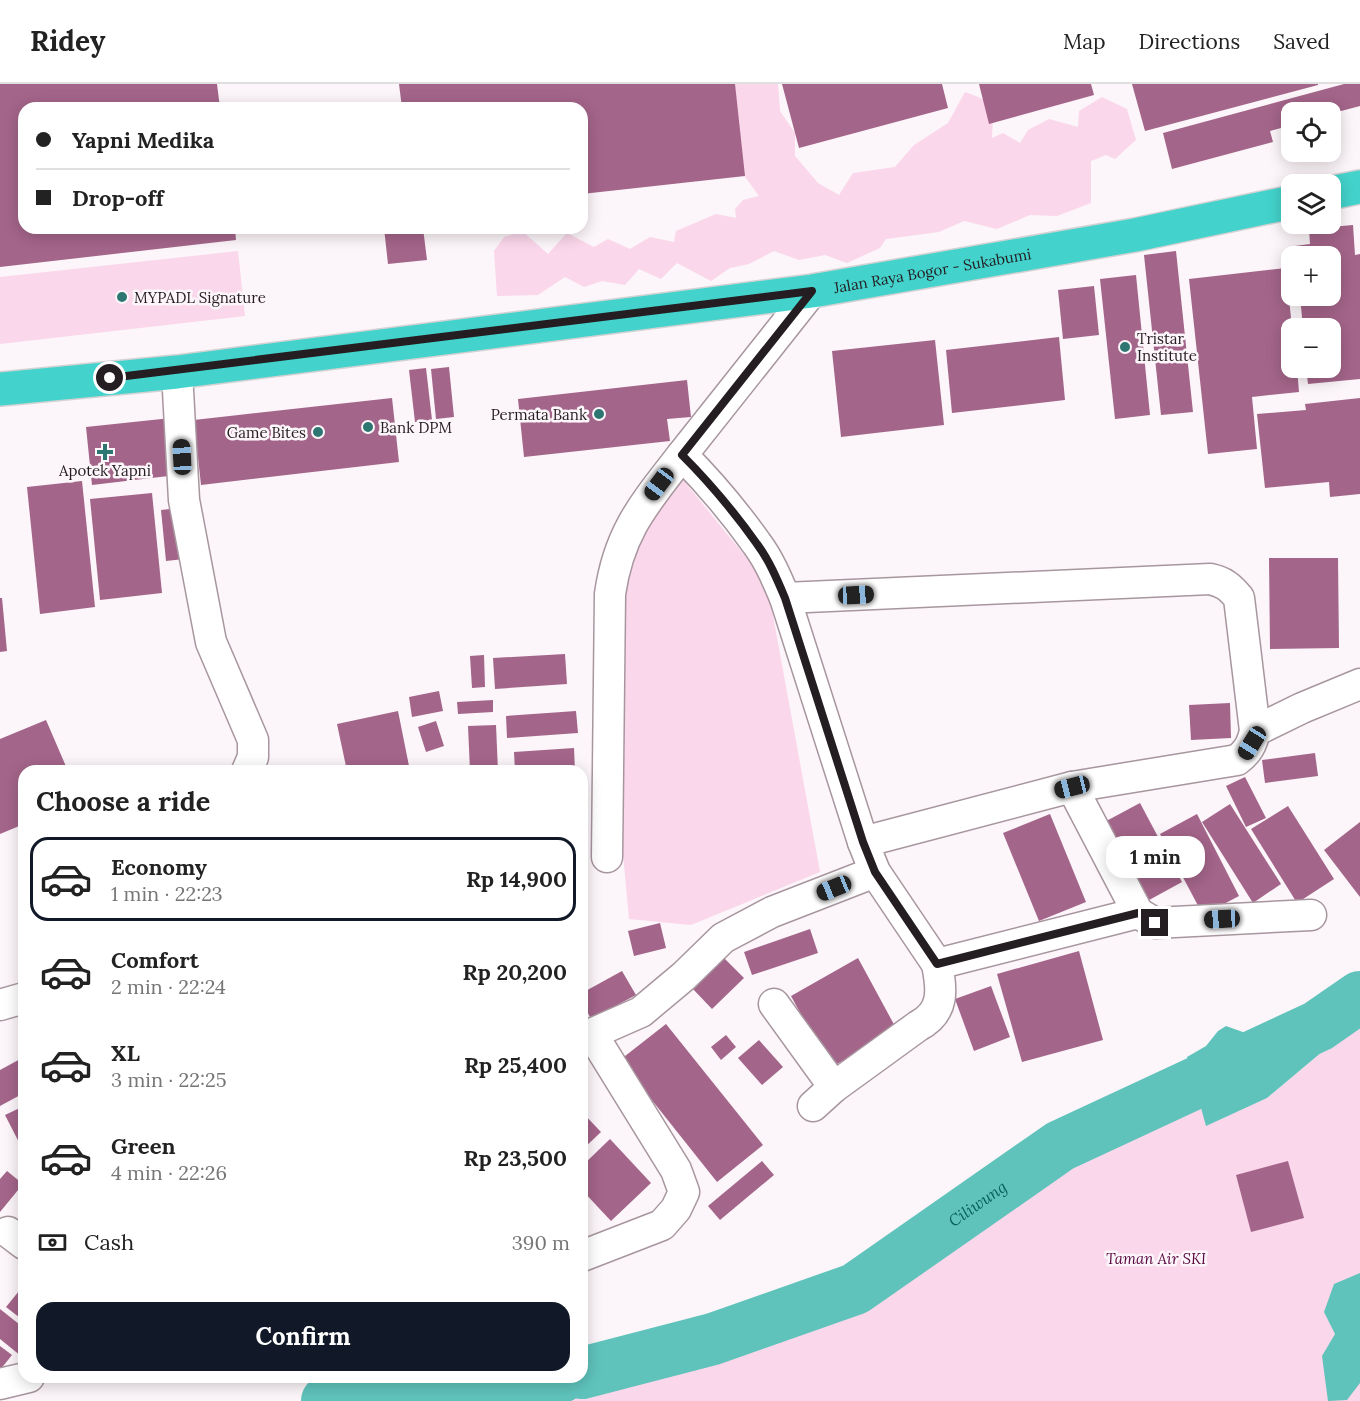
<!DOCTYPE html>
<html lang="en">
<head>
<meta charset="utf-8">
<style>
	body { margin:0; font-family:Lora,serif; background:#f6f6f6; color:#222; height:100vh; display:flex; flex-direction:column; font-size:22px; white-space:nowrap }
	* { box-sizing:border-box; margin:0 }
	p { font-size:20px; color:#767676 }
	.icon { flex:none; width:33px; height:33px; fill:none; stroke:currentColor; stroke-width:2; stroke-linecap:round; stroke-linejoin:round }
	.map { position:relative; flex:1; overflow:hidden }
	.details { position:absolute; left:18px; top:681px; width:570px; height:618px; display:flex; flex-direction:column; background:#fff; border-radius:18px; box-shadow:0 3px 15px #0003 }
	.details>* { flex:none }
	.banner { position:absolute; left:18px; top:18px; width:570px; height:132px; border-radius:18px; box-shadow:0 3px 15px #0003; display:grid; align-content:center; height:132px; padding:0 18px; background:#fff }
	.controls { position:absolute; left:1281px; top:18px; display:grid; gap:12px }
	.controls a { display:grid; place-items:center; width:60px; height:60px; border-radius:12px; background:#fff; box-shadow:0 3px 15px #0003; font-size:30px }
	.end { position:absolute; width:27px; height:27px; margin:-14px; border:8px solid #241d21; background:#fff; box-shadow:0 0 0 3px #fff }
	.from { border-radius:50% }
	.bubble { position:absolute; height:42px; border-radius:18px; background:#fff; box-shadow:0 3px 15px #0003; font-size:20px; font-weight:700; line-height:42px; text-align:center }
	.car { position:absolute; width:18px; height:36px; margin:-18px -9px; border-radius:8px; box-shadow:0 0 4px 2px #0007; background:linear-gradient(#222 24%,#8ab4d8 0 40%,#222 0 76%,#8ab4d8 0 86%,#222 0) }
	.banner b { display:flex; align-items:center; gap:21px; height:57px; font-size:22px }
	.banner b+b { border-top:2px solid #e0e0e0 }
	.banner i { width:15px; height:15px; background:#222 }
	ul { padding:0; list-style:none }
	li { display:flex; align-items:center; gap:18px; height:84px; margin:0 12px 9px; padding:0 6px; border:3px solid transparent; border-radius:18px }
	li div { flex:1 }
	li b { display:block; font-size:22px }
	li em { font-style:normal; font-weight:700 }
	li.current { border-color:#111827 }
	li>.icon { width:54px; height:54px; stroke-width:1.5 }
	h2 { padding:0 18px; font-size:27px; line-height:72px }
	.pay { display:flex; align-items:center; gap:15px; height:66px; padding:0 18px; font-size:22px }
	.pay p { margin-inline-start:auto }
	.button { display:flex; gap:12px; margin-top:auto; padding:12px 18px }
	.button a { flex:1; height:69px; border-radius:18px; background:#111827; color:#fff; font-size:24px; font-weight:700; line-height:69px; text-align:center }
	header { display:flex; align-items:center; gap:36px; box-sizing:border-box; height:84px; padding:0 30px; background:#fff; border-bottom:2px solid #e0e0e0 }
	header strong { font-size:28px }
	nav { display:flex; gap:33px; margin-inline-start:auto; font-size:21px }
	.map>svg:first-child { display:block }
	.green { fill:#fad7ea }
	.water { fill:#5fc3bc }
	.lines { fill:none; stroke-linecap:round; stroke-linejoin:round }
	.river { stroke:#5fc3bc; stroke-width:52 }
	.building { fill:#a4658a }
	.minor-casing { stroke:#a8969f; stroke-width:33 }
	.trunk-casing { stroke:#d3d2d3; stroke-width:36 }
	.minor { stroke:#fff; stroke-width:30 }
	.trunk { stroke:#43d3cc; stroke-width:33 }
	.route { stroke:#241d21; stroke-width:8 }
	.poi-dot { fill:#2d7671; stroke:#fcf5f9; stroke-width:2 }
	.labels { text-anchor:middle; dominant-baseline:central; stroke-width:5; stroke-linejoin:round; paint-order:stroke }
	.street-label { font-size:15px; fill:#241d21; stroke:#fcf5f9 }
	.poi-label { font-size:15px; fill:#241d21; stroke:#fcf5f9; text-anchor:start }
	.park-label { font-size:15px; font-style:italic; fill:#5a0941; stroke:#fcf5f9 }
	.water-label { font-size:16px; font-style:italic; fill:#0a625d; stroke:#fcf5f9 }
</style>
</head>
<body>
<header>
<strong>Ridey</strong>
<nav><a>Map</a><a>Directions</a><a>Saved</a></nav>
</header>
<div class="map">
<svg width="1360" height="1317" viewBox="0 0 1360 1317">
	<rect width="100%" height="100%" fill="#fcf5f9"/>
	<!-- green -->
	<g class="green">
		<path d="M726,0H778L780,27L795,49V72L818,99L839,111L853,89L895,83L914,61L948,39L965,8C999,20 993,21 992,54L1003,49L1020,59L1028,46L1049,35L1078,43L1079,27L1102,13L1127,25L1136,56L1115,75L1106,71L1091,77V119L1057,132L1030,131L997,145L964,137L939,148L886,155L880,164L847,179L825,171L799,176L774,167L749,180L730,184L711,197L677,179L661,195L639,185L625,201L602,197L584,203L565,193L538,211L497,212L494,167L504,153L522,147L548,170L567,149L594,163L608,155L630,165L650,153L674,158L676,147L716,130L736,134L735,125L743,116L759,112L727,68Z"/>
		<polygon points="238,167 245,232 0,260 0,193"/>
		<polygon points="675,386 767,499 820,788 691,841 629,835 611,638 624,492"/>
		<polygon points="1360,936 1360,1317 320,1317 561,1293 582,1293 582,1288 849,1209 1066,1059 1195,999 1207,1041 1267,1014"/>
	</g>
	<!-- water -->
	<g class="water">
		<polygon points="1360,892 1360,936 1267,1014 1206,1042 1187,973 1206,962 1218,947 1226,942 1254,952 1272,946"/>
		<polygon points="1360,1189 1360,1299 1347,1316 1328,1317 1322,1272 1335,1250 1324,1228 1334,1200"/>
	</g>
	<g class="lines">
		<!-- river -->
		<g class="river">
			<path id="s1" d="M582,1289L713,1255L855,1205L1060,1062L1318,942L1360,913"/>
			<polyline points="327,1317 561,1293"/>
		</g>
	</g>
	<!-- building -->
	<g class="building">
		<polygon points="0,0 217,0 220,24 24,24 24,144 235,144 236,156 0,183"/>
		<polygon points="399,0 735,0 745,92 582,110 582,24 402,24"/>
		<polygon points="782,0 942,0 948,24 799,64"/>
		<polygon points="979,0 1091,0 1094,11 989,40"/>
		<polygon points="1132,0 1318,0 1318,1 1145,47"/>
		<polygon points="1344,0 1360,0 1360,22 1330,30 1330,28 1292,28 1292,41 1270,47 1273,58 1172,85 1163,49"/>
		<polygon points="1353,141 1355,171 1360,170 1360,295 1308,300 1306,284 1330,284 1330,244 1303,244 1300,212 1330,212 1330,172 1296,172 1295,162 1310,160 1309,145"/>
		<polygon points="384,144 423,144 427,176 388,180"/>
		<polygon points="1176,167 1193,328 1161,331 1144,171"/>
		<polygon points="1286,184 1292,244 1292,284 1297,284 1299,308 1252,313 1257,365 1208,370 1189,195"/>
		<polygon points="1136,191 1150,331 1115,335 1100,195"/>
		<polygon points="1094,202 1099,251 1063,255 1058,206"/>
		<polygon points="1059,253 1065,316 952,329 946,266"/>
		<polygon points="935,256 944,341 841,353 832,267"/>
		<polygon points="449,283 454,333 436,335 431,285"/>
		<polygon points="426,284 432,336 415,338 409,286"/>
		<polygon points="687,296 691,333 667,335 670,357 524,373 518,315"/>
		<polygon points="392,314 399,378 201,401 194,336"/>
		<polygon points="1360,314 1360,410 1330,413 1329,398 1265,404 1257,330 1306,326 1305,320"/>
		<polygon points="171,334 177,391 92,401 86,343"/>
		<polygon points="82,397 95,523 40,530 27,403"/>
		<polygon points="152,409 162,509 100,516 90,415"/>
		<polygon points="179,424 184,475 166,477 161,426"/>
		<polygon points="1269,474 1338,474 1339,564 1270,565"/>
		<polygon points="0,514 2,514 7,567 0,568"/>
		<polygon points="565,570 567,600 495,605 493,574"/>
		<polygon points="484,571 485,603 472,604 470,572"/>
		<polygon points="439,607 443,627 412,633 409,613"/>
		<polygon points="493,616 493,628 458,630 457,618"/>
		<polygon points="1230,619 1231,654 1191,656 1189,621"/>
		<polygon points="398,627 409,682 387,687 347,687 337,640"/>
		<polygon points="576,627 578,649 507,654 506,632"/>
		<polygon points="46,636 68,687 24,687 24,740 0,750 0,655"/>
		<polygon points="436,637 444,662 426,668 418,643"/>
		<polygon points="496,641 498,687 470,687 468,642"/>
		<polygon points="574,664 575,687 515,687 514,668"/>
		<polygon points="1315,669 1318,692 1265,699 1262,676"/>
		<polygon points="1245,693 1266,734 1246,743 1226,702"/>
		<polygon points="1140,719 1182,798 1140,821 1097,742"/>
		<polygon points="1230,720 1281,800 1253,819 1202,738"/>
		<polygon points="1288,722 1334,795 1297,819 1251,745"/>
		<polygon points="1050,730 1086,818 1039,837 1003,749"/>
		<polygon points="1197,730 1239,812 1203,831 1160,750"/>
		<polygon points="1360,738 1360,813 1324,766"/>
		<polygon points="660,839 666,864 634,872 628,847"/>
		<polygon points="810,845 818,869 752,891 744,868"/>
		<polygon points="1079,867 1103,956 1022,978 997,890"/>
		<polygon points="724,874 744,894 712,925 692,904"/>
		<polygon points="858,874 897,946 830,984 791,912"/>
		<polygon points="622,887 636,911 591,935 582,918 582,909"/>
		<polygon points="991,902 1010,953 974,967 955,915"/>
		<polygon points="666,940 763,1061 717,1098 620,976"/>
		<polygon points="726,951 736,963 721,976 711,963"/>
		<polygon points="759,956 783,983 762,1001 738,974"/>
		<polygon points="24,973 24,1009 0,1022 0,986"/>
		<polygon points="24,1022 24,1068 5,1031"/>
		<polygon points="582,1028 601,1048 582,1066"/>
		<polygon points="610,1055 651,1099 611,1137 582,1106 582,1082"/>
		<polygon points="762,1077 774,1091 720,1136 708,1122"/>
		<polygon points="1288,1077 1304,1134 1251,1148 1236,1091"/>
		<polygon points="7,1087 23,1100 0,1128 0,1095"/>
		<polygon points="19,1207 24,1211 24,1237 6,1223"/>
		<polygon points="0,1225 24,1244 24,1268 21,1272 0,1255"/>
		<polygon points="0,1262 12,1271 0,1286"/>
	</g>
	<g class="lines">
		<!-- minor casing -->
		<g class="minor-casing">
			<g id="minor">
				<path d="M812,207L682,371C709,398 735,429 757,460C769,476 777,495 785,514L863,758L875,788L937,880L1138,829L1155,839L1311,831"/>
				<polyline points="177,288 184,416 211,558 253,656 253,673 247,687"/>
				<path d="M785,514L1210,495C1224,498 1230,503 1239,514L1255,647C1252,660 1248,668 1237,676L1072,703L863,758"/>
				<polyline points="1255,647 1302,624 1360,600"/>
				<polyline points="1072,703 1138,829"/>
				<path d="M607,773L610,510C619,447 645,419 682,371"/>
				<polyline points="774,920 834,1003"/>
				<polyline points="0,921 24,914"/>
				<polyline points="582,954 641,928 684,892 723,854 772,828 875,788"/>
				<path d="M813,1022L834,1003L918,942C945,928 942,905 937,880"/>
				<polyline points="8,1148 24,1160"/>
				<polyline points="582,1172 662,1141 676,1125 684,1108 676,1086 592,950"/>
				<polyline points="0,1300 29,1293"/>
			</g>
		</g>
		<!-- trunk casing -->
		<g class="trunk-casing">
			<g id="trunk">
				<polyline points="1330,109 1360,103"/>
				<path id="s2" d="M0,305L177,288L812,207L1135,151L1292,118"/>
			</g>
		</g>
		<!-- minor -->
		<use href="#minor" class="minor"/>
		<!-- trunk -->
		<use href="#trunk" class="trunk"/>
	</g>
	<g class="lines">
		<!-- route -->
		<path class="route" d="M110,294L812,207L682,371C709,398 735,429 757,460C769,476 777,495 785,514L863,758L875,788L937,880L1138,829L1155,839"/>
	</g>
	<!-- markers -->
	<g class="poi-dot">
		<circle cx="122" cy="213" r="6"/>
		<circle cx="1125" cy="263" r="6"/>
		<circle cx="599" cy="330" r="6"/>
		<circle cx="368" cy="343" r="6"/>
		<circle cx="318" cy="348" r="6"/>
		<path d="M102 359h6v6h6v6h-6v6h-6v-6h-6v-6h6z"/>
	</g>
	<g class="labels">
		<!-- street labels -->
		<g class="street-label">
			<text stroke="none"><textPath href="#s2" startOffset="940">Jalan Raya Bogor - Sukabumi</textPath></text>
		</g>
		<!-- poi labels -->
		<g class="poi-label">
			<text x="134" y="213">MYPADL Signature</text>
			<text x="1137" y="254">Tristar<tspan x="1137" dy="17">Institute</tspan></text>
			<text x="587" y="330" text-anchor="end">Permata Bank</text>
			<text x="380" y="343">Bank DPM</text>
			<text x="306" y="348" text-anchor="end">Game Bites</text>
			<text x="105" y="386" text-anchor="middle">Apotek Yapni</text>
		</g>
		<!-- park labels -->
		<g class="park-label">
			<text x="1156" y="1174">Taman Air SKI</text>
		</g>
		<!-- water labels -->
		<g class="water-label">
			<text stroke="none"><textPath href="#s1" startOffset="435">Ciliwung</textPath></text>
		</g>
	</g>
</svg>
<div class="controls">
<a><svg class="icon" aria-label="locate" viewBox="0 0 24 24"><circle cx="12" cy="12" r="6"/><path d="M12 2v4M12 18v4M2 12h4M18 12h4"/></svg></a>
<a><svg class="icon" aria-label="layers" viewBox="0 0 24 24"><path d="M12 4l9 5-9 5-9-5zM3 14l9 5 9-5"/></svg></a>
<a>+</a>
<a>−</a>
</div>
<i class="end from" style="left:110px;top:294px"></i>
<i class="end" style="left:1155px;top:839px"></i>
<div class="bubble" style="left:1106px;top:752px;width:99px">1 min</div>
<i class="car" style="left:182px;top:373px;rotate:357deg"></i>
<i class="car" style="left:659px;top:400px;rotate:217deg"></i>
<i class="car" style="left:856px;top:511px;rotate:87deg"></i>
<i class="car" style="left:1252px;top:659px;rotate:212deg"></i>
<i class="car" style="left:1072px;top:703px;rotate:256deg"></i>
<i class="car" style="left:834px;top:804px;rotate:248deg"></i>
<i class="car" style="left:1222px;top:835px;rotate:267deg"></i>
<div class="banner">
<b><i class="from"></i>Yapni Medika</b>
<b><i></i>Drop-off</b>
</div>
<section class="details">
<h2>Choose a ride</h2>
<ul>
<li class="current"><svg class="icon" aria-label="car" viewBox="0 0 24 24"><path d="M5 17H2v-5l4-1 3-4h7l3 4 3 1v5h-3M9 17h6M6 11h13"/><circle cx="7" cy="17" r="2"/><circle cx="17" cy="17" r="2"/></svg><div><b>Economy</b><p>1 min · 22:23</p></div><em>Rp 14,900</em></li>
<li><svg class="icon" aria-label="car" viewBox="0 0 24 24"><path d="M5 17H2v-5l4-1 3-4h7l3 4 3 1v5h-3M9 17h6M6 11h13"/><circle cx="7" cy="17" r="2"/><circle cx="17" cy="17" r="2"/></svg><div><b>Comfort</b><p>2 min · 22:24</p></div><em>Rp 20,200</em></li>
<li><svg class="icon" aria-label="car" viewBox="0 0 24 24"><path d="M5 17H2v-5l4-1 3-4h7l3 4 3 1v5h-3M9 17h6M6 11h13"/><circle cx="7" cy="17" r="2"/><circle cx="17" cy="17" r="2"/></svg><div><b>XL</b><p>3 min · 22:25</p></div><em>Rp 25,400</em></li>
<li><svg class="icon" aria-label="car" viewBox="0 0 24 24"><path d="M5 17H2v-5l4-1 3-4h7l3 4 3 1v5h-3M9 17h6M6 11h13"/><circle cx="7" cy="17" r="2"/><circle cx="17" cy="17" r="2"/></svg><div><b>Green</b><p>4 min · 22:26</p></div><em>Rp 23,500</em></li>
</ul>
<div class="pay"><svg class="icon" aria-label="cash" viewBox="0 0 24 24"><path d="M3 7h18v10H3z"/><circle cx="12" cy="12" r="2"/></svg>Cash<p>390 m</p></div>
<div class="button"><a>Confirm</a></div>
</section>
</div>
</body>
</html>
